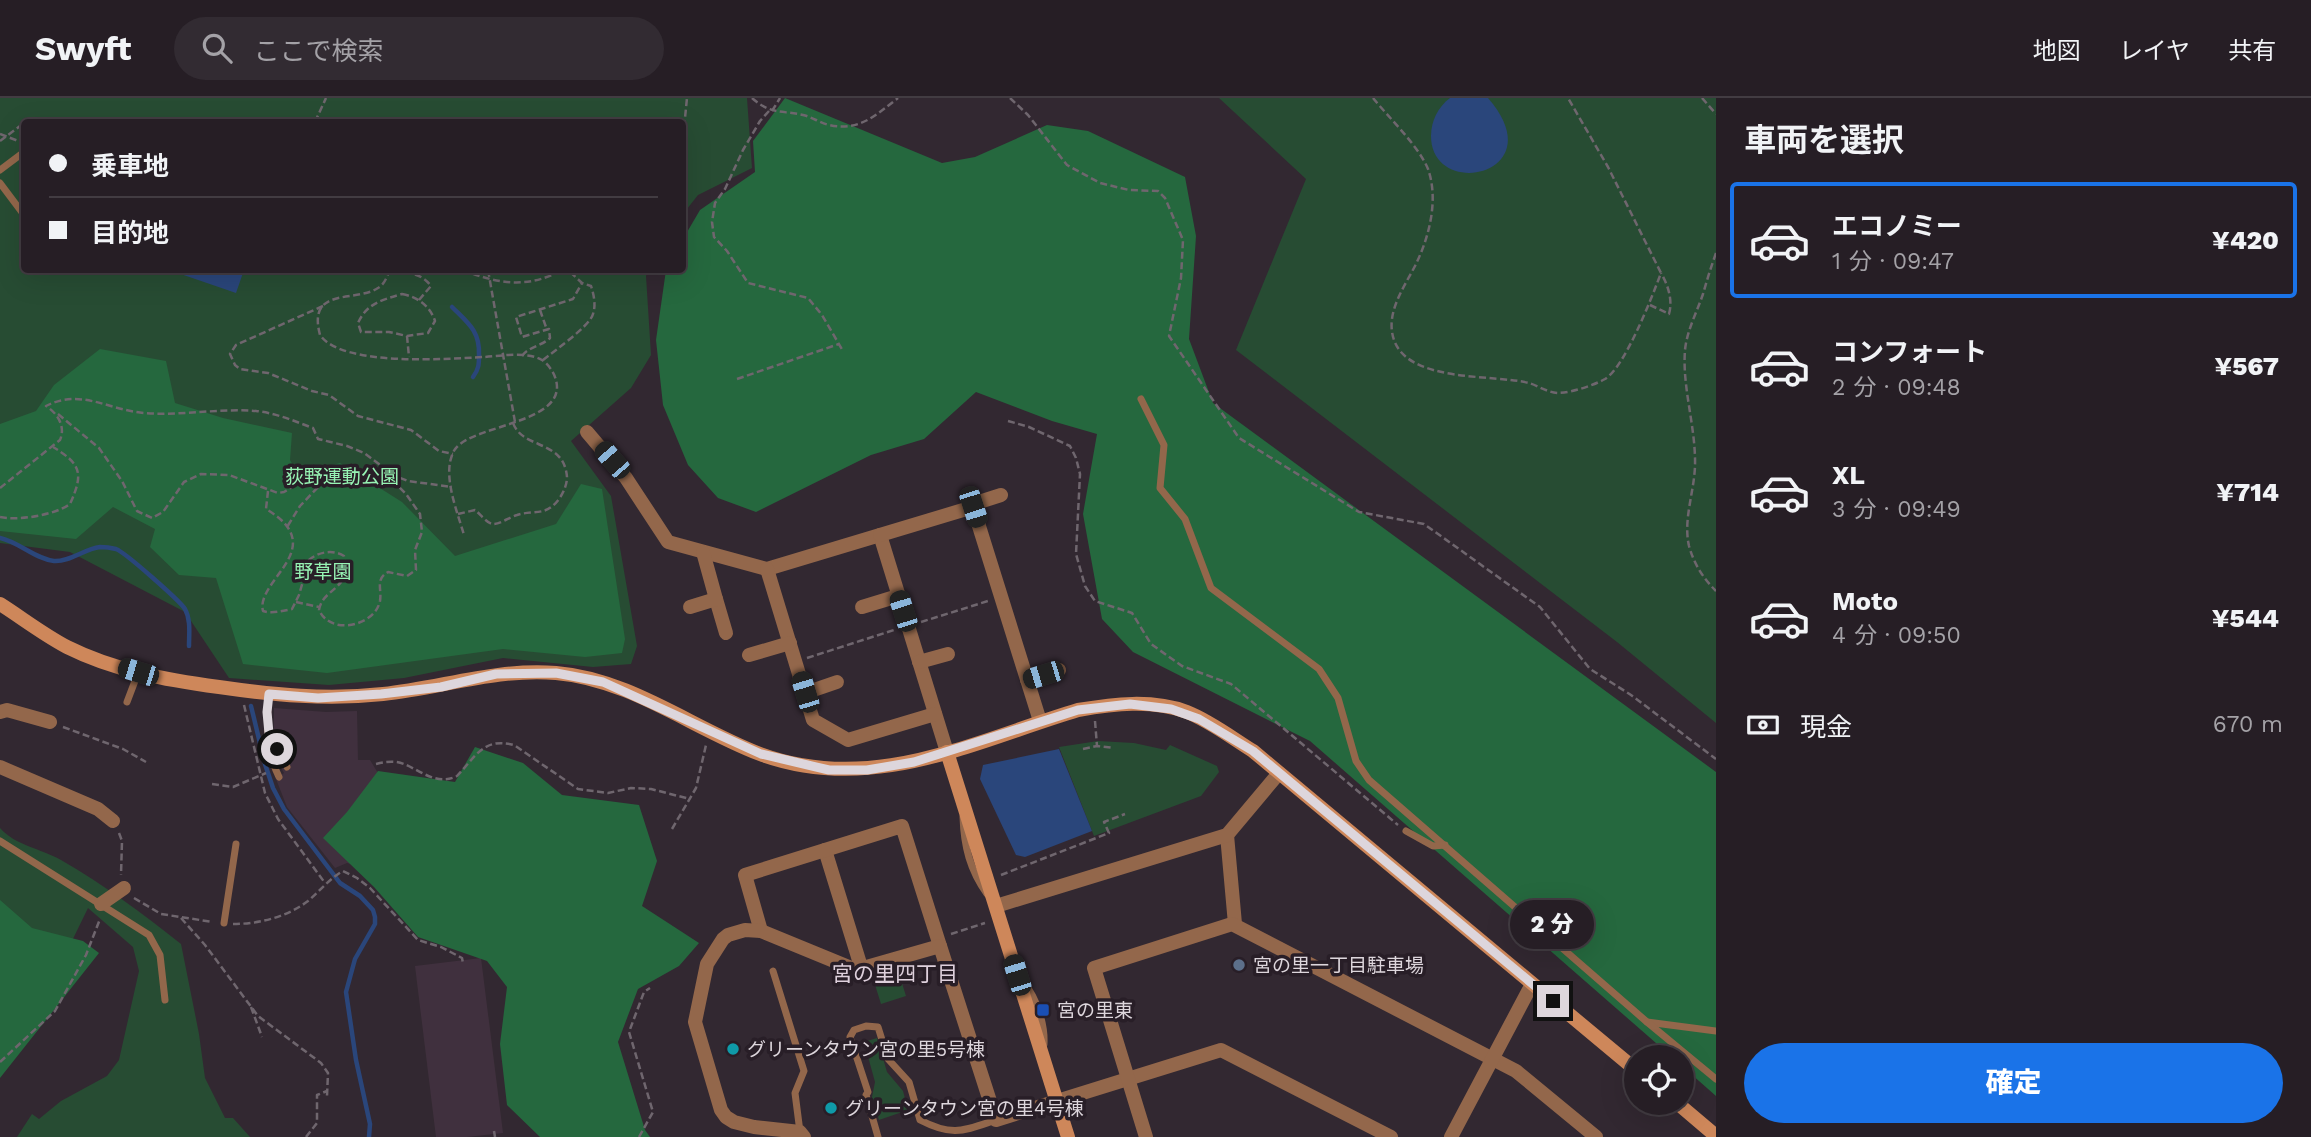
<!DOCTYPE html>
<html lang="ja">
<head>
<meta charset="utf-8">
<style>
	body { margin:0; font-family:"Work Sans","Noto Sans JP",sans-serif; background:#322b32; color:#f1f3f6; height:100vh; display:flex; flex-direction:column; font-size:26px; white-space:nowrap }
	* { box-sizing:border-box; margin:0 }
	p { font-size:23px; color:#a4a2a7 }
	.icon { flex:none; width:38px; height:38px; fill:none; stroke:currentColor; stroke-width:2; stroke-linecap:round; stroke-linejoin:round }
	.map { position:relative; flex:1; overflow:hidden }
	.sheet { display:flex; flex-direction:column; background:#261e25; width:595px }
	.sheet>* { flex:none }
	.banner { position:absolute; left:21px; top:21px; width:665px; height:154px; border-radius:7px; box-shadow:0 7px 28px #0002,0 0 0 2px #423c42; display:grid; align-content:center; height:154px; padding:0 28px; background:#261e25 }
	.controls { position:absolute; left:1624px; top:947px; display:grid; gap:14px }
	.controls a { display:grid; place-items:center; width:70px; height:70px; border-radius:50%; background:#261e25; box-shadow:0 7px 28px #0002,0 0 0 2px #423c42; font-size:35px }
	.end { position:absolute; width:32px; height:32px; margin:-16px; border:9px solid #ddd6dc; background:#111; box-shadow:0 0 0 4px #111 }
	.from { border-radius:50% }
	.bubble { position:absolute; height:49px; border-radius:24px; background:#261e25; box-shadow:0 7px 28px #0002,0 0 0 2px #423c42; font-size:23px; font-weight:800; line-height:49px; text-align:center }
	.car { position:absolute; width:21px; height:42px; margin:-21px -10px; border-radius:9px; box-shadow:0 0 5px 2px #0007; background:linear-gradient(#222 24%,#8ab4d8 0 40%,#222 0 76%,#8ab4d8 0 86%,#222 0) }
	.banner b { display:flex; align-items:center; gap:24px; height:66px; font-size:26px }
	.banner b+b { border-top:2px solid #423c42 }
	.banner i { width:18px; height:18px; background:#f1f3f6 }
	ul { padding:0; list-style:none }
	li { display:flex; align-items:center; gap:21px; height:116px; margin:0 14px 10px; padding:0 14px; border:4px solid transparent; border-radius:7px }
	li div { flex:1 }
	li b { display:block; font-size:26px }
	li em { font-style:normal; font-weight:800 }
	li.current { border-color:#1a73e8 }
	li>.icon { width:63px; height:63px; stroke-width:1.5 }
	h2 { padding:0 28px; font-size:32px; line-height:84px }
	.pay { display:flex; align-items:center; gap:18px; height:77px; padding:0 28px; font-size:26px }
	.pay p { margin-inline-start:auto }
	.primary-button { display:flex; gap:14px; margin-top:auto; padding:14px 28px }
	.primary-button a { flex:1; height:80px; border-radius:42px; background:#1a73e8; color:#fff; font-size:28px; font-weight:800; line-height:80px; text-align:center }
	header { display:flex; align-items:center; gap:42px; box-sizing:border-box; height:98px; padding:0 35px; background:#261e25; border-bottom:2px solid #423c42 }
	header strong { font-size:33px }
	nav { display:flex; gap:38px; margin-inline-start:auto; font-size:24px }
	.search { width:490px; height:63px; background:#322b32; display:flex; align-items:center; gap:18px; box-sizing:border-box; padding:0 24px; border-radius:38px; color:#a4a2a7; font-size:26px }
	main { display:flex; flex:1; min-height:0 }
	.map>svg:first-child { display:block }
	.built { fill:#40303e }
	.green { fill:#274c33 }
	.forest { fill:#25683e }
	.water { fill:#2a467b }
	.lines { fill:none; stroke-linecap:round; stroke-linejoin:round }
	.stream { stroke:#2a467b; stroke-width:4.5 }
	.path { stroke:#6f666e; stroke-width:2.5; stroke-dasharray:7 3.5; stroke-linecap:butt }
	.lane { stroke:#93674b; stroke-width:7 }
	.street { stroke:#93674b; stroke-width:14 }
	.secondary { stroke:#ce875a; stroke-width:14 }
	.route { stroke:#ddd6dc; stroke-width:9 }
	.service-dot { fill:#5c6f8a; stroke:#281e27; stroke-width:2.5 }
	.transit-dot { fill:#1a4fb4; stroke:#281e27; stroke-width:2.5 }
	.culture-dot { fill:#0f9aa8; stroke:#281e27; stroke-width:2.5 }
	.labels { text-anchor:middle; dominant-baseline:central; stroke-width:7; stroke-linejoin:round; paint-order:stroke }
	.park-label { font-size:19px; fill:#97f4b4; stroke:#281e27 }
	.poi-label { font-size:19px; fill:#ddd6dc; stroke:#281e27; text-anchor:start }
	.neighbourhood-label { font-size:21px; fill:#ded0dc; stroke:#281e27 }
</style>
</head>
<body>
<header>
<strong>Swyft</strong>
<div class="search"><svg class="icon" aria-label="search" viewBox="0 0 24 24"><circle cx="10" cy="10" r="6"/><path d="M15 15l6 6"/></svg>ここで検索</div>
<nav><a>地図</a><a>レイヤ</a><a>共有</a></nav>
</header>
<main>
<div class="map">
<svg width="1716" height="1039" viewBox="0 0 1716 1039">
	<rect width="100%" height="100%" fill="#322831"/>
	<!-- built -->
	<g class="built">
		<polygon points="274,610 326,614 357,613 358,662 370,662 381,680 354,767 347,765 335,770 287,709 276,681 284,675 274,657"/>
		<polygon points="481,860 503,1035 467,1039 436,1039 415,868"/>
	</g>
	<!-- green -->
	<g class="green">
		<polygon points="0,0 747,0 752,70 698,97 683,116 682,24 24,24 24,172 648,172 646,178 651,257 631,290 571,343 611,398 637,548 631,566 593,569 503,560 404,580 329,587 229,580 185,514 70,454 0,445"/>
		<polygon points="1219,0 1716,0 1716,625 1617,544 1236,252 1306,81"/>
		<polygon points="1098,643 1134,645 1166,652 1170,647 1217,668 1219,674 1201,698 1094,738 1059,649"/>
		<path d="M0,730C16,748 40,750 61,762C103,786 143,816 181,846L199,936L205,980L225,1020H233L250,1039H17L32,1016L39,1021L61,1003L107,978L119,962L139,873L133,849L88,810L32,925L0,966Z"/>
		<polygon points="897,869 906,898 881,906 872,877"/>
		<polygon points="877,940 887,974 903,993 908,1012 879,1022 872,999 875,984 864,944"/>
	</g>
	<!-- forest -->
	<g class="forest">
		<polygon points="785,0 942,65 975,59 1047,27 1088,33 1185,79 1196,138 1189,241 1213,305 1716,674 1716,998 1682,968 1682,959 1672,959 1310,643 1133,554 1102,521 1083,416 1097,336 1052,323 976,294 924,341 871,357 756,414 718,400 688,367 663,307 656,242 666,172 682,172 683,141 700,112 755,74 753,43"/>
		<polygon points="100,251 166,263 175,305 223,320 292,335 290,362 298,376 340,365 402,404 455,458 556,426 581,386 602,391 625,541 622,555 585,559 503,551 327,575 243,566 216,480 179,477 150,449 155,431 113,409 76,441 0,433 0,326 36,313 54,287"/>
		<polygon points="475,649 523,665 562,697 639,707 657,763 642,808 699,845 679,868 638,891 618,944 645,1032 650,1039 540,1039 507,1007 500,946 507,889 487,863 418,839 374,789 323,740 347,714 378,673 455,684"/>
		<polygon points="0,802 32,830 83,843 99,855 0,980"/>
	</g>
	<!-- water -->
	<g class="water">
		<path d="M1450,0H1488C1555,77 1431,103 1431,38C1431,23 1438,9 1450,0Z"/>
		<polygon points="169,172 244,172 236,195"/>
		<polygon points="1059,651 1092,733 1025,759 1016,757 980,681 983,667"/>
	</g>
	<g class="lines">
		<!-- stream -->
		<g class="stream">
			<path d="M452,209C468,225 480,233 479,257C479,266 479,271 473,279"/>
			<path d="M0,440C19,444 35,461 54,463C70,464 84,451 100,449C105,449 112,450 116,451C126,455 180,503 185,511C191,522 189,536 189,548"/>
			<polyline points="251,608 265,666 273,690 284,711 340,785 360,798 373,812 375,819 375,826 355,861 346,894 356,962 370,1026 369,1039"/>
		</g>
		<!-- path -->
		<g class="path">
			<path d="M752,0C771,17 781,12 803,17C812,19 820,25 829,27C859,34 876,17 898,0"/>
			<polyline points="1010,0 1028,17 1067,67 1100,85 1129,92 1158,93 1165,100 1183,142 1181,180 1169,238 1239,340 1359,414 1424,426 1540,509 1590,571 1631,597 1716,661"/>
			<path d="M1373,0C1389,20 1418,47 1428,71C1439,102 1429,140 1415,168C1403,191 1385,216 1394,242C1409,285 1493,276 1529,285C1539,288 1548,295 1559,295C1573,294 1592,288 1605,281C1625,269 1652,199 1661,175L1608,69L1568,0"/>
			<polyline points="1702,0 1716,16"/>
			<polyline points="769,13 760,23 743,52 725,91 715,105 712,124 714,139 727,153 748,185 808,200 822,217 843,253"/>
			<polyline points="772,13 780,0"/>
			<polyline points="315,24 326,0"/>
			<polyline points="0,36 21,44"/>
			<polyline points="0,43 20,28"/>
			<polyline points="682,50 687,0"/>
			<path d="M1716,155C1711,169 1707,182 1703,196C1697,214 1687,232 1685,252C1682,290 1696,329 1695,368C1694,395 1683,422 1689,448C1694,466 1703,480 1716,493"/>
			<path d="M463,172C498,186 528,191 562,172"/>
			<polyline points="488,172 515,324"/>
			<path d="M402,196C418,199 430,208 435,223L428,235L407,238L389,234H361L358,225C367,205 382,202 402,196Z"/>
			<path d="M419,202L431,188C421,174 406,175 390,172C387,178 385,186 378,190C355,205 307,188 320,237C342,269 447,261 484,259C502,258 526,253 542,262C547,265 553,273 555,279C572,325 475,326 456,350C453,353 451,360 450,364C446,387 458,416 464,437"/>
			<path d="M1650,207L1669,216C1673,202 1668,187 1661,175"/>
			<polyline points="323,208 236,247 230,256 235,267 240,271 268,275 312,293 329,297 358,318 411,332 439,353 453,356"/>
			<polyline points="540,212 547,232"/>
			<polyline points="407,238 409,259"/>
			<path d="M522,258C528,249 542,248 550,240L549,231L522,239L516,219L573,201L582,185"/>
			<path d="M543,262C554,253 590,228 593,216C596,207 594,197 591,188L582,185L568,172"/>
			<polyline points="737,281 839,246"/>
			<polyline points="58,316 99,350 122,383 137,413 152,420 163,414 184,384 201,376 229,377 278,395 284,394 307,380 312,382 316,390"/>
			<polyline points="1008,323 1029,329 1070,348 1076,360 1080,376 1076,456 1085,488 1095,503 1132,515 1151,546 1182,568 1231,586 1398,727"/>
			<path d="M0,390L60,342C66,328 57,315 46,308C81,290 108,312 144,315C182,318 219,310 256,313C276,315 294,323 313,330L318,341L347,348L364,355L395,378L408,383L452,389"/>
			<path d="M268,393L266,411C332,450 255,482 263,513C272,516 282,513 292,511L299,497L309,462C318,454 333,451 344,458C353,492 323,489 319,512C322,519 327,523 335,526C351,531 376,522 380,503C382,491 375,481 388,474L407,478L416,472L415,452L422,434L420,416L406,396L391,381L322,385L300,408L287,429"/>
			<path d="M458,416L475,412C480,416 486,424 492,426C500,427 509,419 517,417C526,414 535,415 543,413C556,410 567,392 567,379C564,341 523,352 513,325"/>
			<path d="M0,419C18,423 55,417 70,406C84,375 81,366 53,349"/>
			<polyline points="296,504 319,509"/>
			<polyline points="921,524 988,503"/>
			<polyline points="807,560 894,532"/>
			<polyline points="244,607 265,695 278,721 325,785"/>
			<polyline points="1095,623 1097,648"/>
			<polyline points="63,629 123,651 146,664"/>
			<polyline points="1083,651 1097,648 1114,650"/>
			<path d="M376,666C385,664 394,662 404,666C421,673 437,688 457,678C476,658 484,639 514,647L578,691L608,695L631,690L651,691L690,701"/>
			<polyline points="212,686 233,689 266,675"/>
			<polyline points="672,731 696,690 706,647"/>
			<polyline points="119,735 122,743 121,777"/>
			<polyline points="1001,777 1109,735 1104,724 1125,716"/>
			<polyline points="134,800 161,816 213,824"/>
			<polyline points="181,820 205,847 258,918 321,965 328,975 327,998"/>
			<path d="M233,826C259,826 287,819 308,803C320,793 329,781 343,773L357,780L370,790L418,842L441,849L462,860L463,865"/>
			<polyline points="951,836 985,825"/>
			<polyline points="251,909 262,939"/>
			<polyline points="0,964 55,913 86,857 100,821"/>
			<polyline points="494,1033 495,1039"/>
			<polyline points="306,1039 317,1025 317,997 327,993"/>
			<polyline points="639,1039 653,1014 629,934 644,894 650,890"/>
		</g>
		<!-- lane -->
		<g class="lane">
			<polyline points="0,72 24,54"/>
			<polyline points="0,85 24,117"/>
			<polyline points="1141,301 1164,347 1160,390 1185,421 1211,490 1319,571 1338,600 1356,663 1369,682 1647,924 1716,933"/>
			<path d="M269,595C266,623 266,653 279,679"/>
			<polyline points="127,604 138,575"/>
			<polyline points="270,646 282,658 287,669"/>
			<path d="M963,719C964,749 970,772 987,796"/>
			<polyline points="1406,733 1433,748 1445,747"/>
			<polyline points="0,743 149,837 160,857 165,902"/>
			<polyline points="224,825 236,746"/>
			<polyline points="773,873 804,973 795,995 800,1034"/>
			<path d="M1024,885C1037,900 1045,927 1044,946"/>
			<polyline points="1647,924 1716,981"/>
			<path d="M878,1039L866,997L868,994L850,939L854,932L866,928L878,929L888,961L909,984L920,1022C953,1039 963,1033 996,1022"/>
		</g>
		<!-- street -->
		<g class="street">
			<polyline points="587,334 626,380 668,444 767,471 880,437 947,654"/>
			<polyline points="973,409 976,405 1001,397"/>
			<polyline points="880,437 973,409 1040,623"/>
			<polyline points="767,471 813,622 848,642 935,616"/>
			<polyline points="716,501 726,535"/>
			<polyline points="690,509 716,501 703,454"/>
			<polyline points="862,509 898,498"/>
			<polyline points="749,557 790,545"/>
			<polyline points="919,564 948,556"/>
			<polyline points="1027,582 1059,572"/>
			<polyline points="805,595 837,584"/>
			<polyline points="0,614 7,612 50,624"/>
			<polyline points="0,669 98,711 113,723"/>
			<polyline points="1227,737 1235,826"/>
			<polyline points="825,752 862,872"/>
			<polyline points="101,806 124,790"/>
			<polyline points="996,808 1227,737 1279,675"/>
			<polyline points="761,833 745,777 902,728 940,848"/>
			<polyline points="804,1039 800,1034 754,1029 734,1024 726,1019 721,1012 695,924 707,866 723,841 728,837 745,832 761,833 856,872 940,848 996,1022 1221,952 1391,1039"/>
			<polyline points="1146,1039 1094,870 1232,826 1516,973 1596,1039"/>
			<polyline points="1451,1039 1532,886"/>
		</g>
		<!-- secondary -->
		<g class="secondary">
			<path d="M0,506C22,520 44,537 67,549C115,573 167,582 219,589C274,597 327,602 383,596C441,590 497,570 556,575C630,581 692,630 760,656C872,697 972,644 1078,612C1113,606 1152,601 1187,614C1210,623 1232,640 1253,653L1636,972"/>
			<polyline points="947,654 1068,1039"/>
			<polyline points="1676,1004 1716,1038"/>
		</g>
	</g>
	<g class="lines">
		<!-- route -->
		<polyline class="route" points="277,651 270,646 267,614 269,596 318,600 381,596 441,589 496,576 556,575 603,584 761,656 829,672 867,672 914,664 1078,612 1130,606 1171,611 1199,621 1253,653 1553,903"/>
	</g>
	<!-- markers -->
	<circle class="service-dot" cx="1239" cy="867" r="7"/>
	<rect class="transit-dot" x="1036" y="905" width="14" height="14" rx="3.5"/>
	<g class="culture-dot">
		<circle cx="733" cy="951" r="7"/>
		<circle cx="831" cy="1010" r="7"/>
	</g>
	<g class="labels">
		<!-- park labels -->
		<g class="park-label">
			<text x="342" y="378">荻野運動公園</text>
			<text x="323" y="473">野草園</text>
		</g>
		<!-- poi labels -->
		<g class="poi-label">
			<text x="1253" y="867">宮の里一丁目駐車場</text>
			<text x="1057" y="912">宮の里東</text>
			<text x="747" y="951">グリーンタウン宮の里5号棟</text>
			<text x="845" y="1010">グリーンタウン宮の里4号棟</text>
		</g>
		<!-- neighbourhood labels -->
		<g class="neighbourhood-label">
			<text x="895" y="875">宮の里四丁目</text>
		</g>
	</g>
</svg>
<div class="controls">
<a><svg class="icon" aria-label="locate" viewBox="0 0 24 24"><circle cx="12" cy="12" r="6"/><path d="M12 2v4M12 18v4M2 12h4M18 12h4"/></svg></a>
</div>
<i class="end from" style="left:277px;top:651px"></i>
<i class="end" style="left:1553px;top:903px"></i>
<div class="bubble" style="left:1510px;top:802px;width:84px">2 分</div>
<i class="car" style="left:612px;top:362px;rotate:319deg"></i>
<i class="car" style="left:973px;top:409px;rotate:162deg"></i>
<i class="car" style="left:903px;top:513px;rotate:342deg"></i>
<i class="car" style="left:138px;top:574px;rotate:287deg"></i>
<i class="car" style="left:1043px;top:577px;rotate:253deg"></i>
<i class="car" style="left:805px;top:594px;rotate:343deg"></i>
<i class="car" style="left:1017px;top:877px;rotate:343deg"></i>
<div class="banner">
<b><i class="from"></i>乗車地</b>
<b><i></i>目的地</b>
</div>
</div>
<section class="sheet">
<h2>車両を選択</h2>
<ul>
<li class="current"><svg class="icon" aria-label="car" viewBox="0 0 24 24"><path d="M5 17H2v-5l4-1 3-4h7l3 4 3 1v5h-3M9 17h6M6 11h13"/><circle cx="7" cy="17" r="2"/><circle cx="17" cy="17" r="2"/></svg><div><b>エコノミー</b><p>1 分 · 09:47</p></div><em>¥420</em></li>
<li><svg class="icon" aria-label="car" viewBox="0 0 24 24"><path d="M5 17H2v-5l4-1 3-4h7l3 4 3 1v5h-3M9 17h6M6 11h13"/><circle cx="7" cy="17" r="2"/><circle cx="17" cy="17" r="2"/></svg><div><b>コンフォート</b><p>2 分 · 09:48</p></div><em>¥567</em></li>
<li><svg class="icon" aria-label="car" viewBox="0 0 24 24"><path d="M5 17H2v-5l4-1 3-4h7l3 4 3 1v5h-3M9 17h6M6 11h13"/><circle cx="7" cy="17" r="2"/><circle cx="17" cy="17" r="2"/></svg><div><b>XL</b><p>3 分 · 09:49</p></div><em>¥714</em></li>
<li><svg class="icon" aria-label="car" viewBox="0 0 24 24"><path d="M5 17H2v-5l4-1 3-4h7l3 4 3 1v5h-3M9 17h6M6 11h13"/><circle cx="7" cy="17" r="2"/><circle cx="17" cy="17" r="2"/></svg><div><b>Moto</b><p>4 分 · 09:50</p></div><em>¥544</em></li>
</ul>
<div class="pay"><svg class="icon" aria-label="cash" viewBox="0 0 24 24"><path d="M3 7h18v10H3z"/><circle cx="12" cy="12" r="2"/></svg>現金<p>670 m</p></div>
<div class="primary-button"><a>確定</a></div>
</section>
</main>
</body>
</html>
